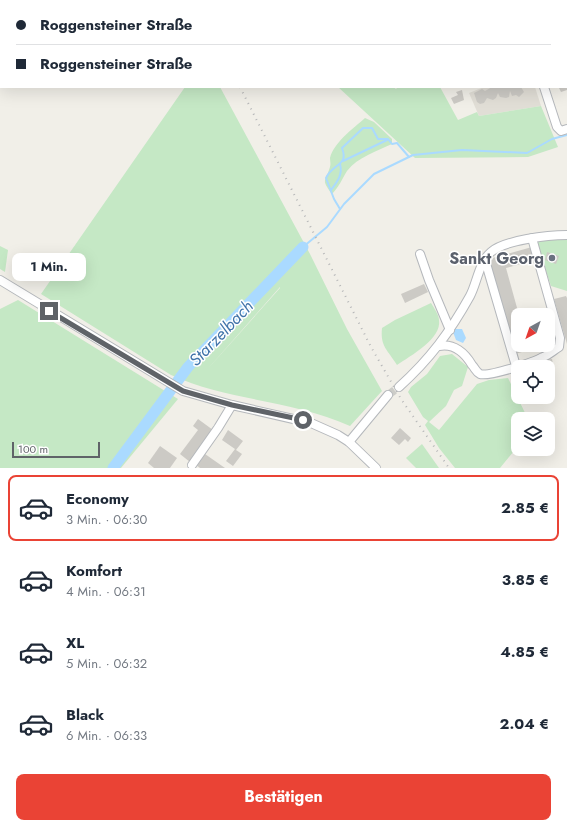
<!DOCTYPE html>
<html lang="de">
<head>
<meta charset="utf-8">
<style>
	body { margin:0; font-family:Jost,sans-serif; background:#f2f2f3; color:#1f2937; height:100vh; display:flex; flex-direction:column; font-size:15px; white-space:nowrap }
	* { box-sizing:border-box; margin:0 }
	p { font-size:13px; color:#747a83 }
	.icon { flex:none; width:22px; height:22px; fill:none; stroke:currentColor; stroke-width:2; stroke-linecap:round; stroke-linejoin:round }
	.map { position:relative; height:468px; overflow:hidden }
	.details { display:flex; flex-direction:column; background:#fff; flex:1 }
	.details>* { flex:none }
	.hud { position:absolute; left:0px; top:0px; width:567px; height:88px; box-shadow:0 4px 16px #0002; display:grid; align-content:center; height:88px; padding:0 16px; background:#fff }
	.needle { width:26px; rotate:220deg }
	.controls { position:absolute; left:511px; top:308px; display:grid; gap:8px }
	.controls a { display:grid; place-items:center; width:44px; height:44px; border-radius:8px; background:#fff; box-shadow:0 4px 16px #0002; font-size:20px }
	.scale { position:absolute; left:12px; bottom:10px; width:88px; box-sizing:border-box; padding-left:4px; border:2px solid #5f6368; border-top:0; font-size:11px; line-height:14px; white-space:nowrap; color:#5f6368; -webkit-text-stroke:3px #fff; paint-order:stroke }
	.end { position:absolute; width:18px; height:18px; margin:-9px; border:5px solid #5f6368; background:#fff; box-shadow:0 0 0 2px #fff }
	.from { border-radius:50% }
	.bubble { position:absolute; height:28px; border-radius:8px; background:#fff; box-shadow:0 4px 16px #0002; font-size:13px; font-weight:700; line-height:28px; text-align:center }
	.hud b { display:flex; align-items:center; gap:14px; height:38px; font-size:15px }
	.hud b+b { border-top:1px solid #e0e1e3 }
	.hud i { width:10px; height:10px; background:#1f2937 }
	ul { padding:7px 0 0; list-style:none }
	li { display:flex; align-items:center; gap:12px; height:66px; margin:0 8px 6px; padding:0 8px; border:2px solid transparent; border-radius:8px }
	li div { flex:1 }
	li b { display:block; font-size:15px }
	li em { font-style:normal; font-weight:700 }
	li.current { border-color:#ea4335 }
	li>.icon { width:36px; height:36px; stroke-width:1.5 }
	.primary-button { display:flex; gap:8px; margin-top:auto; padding:8px 16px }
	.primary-button a { flex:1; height:46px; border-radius:8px; background:#ea4335; color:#fff; font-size:16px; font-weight:700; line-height:46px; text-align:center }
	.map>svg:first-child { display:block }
	.education { fill:#e1ded6 }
	.green { fill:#c5e8c5; fill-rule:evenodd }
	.water { fill:#aadaff }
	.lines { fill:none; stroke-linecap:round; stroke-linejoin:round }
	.stream { stroke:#aadaff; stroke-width:2 }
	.river { stroke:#aadaff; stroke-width:11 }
	.building { fill:#cccac5 }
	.minor-tunnel { stroke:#ccccc8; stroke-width:8; stroke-dasharray:8 4; stroke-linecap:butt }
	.minor-casing { stroke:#b5b8bc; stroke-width:10 }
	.minor { stroke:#fff; stroke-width:8 }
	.rail { stroke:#b6b7b8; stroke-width:2; stroke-dasharray:1 5; stroke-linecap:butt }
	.route { stroke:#5f6368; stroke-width:5 }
	.worship-dot { fill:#6b7280; stroke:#fff; stroke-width:1.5 }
	.labels { text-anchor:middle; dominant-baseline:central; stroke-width:3; stroke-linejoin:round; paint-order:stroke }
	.worship-label { font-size:16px; font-weight:bold; fill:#5b616d; stroke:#fff; text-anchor:end }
	.water-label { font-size:17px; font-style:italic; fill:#4174aa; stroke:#fff }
</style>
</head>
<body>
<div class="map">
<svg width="567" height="468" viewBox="0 0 567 468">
	<rect width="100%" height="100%" fill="#f1efe8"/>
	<!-- education -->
	<polygon class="education" points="484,87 535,87 541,106 479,116 469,93"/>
	<!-- green -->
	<g class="green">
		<path d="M185,87H220L310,254L347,329L382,391L350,426C293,400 228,401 171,375L41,294ZM280,287V288L205,372Z"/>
		<polygon points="338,87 393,87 396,89 398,87 440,87 458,120 477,112 479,116 541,106 558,147 528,157 415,158"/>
		<path d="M365,118L374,122L392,139V144C377,151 358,157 347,171C342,179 339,187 332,194C321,179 325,183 330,167C331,164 330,161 330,158C334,142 354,128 365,118Z"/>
		<polygon points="567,236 567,291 551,286 536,241"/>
		<polygon points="0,246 8,250 5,272 0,269"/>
		<polygon points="18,300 178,399 121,468 0,468 0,309"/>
		<path d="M431,303C434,308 439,315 439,320C442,339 410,356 397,365C388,350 380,347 382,328L395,320Z"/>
		<polygon points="452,354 468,367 462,386 454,390 446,406 429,422 439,430 477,384 489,380 508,378 528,419 518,419 518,446 500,468 455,468 439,448 425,425 428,421 423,417 408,392 411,387 427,374 440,356"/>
		<polygon points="422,444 439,468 416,468 406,458"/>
	</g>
	<!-- water -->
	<polygon class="water" points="455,329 462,329 466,338 463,343 456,340 453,332"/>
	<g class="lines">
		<!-- stream -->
		<g class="stream">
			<polyline points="343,161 387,140"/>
			<path d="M331,190C337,182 343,175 340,164"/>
			<path d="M340,209L334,199L326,178C333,163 349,166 342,148L363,128H372L378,139H388L392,144L397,143L409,157"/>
			<polyline points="303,247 327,227 344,204 374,174 413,155 462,150 527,153 552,139 567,135"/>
		</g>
		<!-- river -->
		<polyline class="river" points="113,468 188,367 303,247"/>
	</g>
	<!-- building -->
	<g class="building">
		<polygon points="492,87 521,87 524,92 519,97 516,95 512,96 510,91 509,97 506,98 500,97 498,93 496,98 493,100 487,98 484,103 480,104 477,102 474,93 482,89 485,91"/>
		<polygon points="567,87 567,90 561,92 559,88"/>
		<polygon points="462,90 464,100 454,104 451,98 458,95 456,92"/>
		<polygon points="532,247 535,260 506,268 519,315 518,345 546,345 515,354 489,259"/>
		<polygon points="547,252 559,256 556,264 545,260"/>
		<polygon points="424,284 428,292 405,303 401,294"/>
		<polygon points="566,296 567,298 567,344 554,299"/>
		<polygon points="552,359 553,365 546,367 544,360"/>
		<polygon points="198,419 213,430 190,462 180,454 198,430 193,426"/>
		<polygon points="400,428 411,438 408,442 405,439 399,445 391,438"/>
		<polygon points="228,430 243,441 236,450 242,454 233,466 226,461 235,449 222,440"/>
		<polygon points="160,446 177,458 170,468 154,468 148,463"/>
		<polygon points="205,454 225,468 200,468 196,465"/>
	</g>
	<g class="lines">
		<!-- minor-tunnel -->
		<polyline class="minor-tunnel" points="388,395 399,387"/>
		<!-- minor casing -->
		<g class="minor-casing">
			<g id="minor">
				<polyline points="116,0 117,1"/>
				<polyline points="220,0 220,1"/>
				<polyline points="230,0 231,1"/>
				<polyline points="397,0 398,1"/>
				<polyline points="512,0 513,1"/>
				<polyline points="141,1 143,0"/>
				<polyline points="505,1 507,0"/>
				<polyline points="544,87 557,127 561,131 567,129"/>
				<polyline points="420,254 429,280 450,330"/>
				<polyline points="485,260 516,366"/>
				<polyline points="0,280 183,391 232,405 311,423 338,435 349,442 376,468"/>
				<path d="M439,346C454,343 465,353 472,365C475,368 476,372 480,374C488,377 535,362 543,357C549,355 554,350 559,347L560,338L532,238"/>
				<path d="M399,387C430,359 450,332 470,296C477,283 479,262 491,252C505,240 548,235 567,235"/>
				<polyline points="349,442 388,395"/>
				<polyline points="192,465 218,428 232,405"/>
			</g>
		</g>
		<!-- minor -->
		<use href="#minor" class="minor"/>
		<!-- rail -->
		<g class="rail">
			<polyline points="196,0 197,1"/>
			<polyline points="240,87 371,347 401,399 449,468"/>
		</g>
	</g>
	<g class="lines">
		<!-- route -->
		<polyline class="route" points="49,311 183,391 232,405 303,420"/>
	</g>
	<!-- markers -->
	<circle class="worship-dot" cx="552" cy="258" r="4"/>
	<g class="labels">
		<!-- worship labels -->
		<g class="worship-label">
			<text x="544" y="258">Sankt Georg</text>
		</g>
		<!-- water labels -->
		<g class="water-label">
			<text transform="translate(221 333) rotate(-46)">Starzelbach</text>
		</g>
	</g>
</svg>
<div class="controls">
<a><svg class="needle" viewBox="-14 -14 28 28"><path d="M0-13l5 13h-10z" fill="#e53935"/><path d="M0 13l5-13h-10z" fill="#747a83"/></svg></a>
<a><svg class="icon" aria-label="locate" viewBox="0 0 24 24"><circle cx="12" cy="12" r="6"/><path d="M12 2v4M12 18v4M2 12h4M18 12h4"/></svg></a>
<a><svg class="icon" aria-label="layers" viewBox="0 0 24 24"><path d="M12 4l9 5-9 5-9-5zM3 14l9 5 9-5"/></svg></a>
</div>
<div class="scale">100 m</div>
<i class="end from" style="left:303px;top:420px"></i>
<i class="end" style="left:49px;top:311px"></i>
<div class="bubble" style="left:12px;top:253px;width:74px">1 Min.</div>
<div class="hud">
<b><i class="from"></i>Roggensteiner Straße</b>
<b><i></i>Roggensteiner Straße</b>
</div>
</div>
<section class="details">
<ul>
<li class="current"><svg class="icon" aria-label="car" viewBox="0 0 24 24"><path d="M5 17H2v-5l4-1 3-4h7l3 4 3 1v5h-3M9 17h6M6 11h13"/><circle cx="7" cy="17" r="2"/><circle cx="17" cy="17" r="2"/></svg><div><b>Economy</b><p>3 Min. · 06:30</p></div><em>2.85 €</em></li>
<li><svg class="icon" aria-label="car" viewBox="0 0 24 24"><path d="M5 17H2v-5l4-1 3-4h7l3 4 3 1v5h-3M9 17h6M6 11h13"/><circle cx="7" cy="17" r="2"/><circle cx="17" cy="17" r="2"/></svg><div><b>Komfort</b><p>4 Min. · 06:31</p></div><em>3.85 €</em></li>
<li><svg class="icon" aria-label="car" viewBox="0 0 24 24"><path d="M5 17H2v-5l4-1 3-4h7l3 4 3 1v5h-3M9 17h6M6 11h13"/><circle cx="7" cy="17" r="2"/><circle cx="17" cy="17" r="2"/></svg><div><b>XL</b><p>5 Min. · 06:32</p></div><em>4.85 €</em></li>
<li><svg class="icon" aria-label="car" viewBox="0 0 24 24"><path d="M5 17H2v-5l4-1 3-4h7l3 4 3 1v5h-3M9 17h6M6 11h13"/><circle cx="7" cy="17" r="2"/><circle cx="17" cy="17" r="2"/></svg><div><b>Black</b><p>6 Min. · 06:33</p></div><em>2.04 €</em></li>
</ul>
<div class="primary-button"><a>Bestätigen</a></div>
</section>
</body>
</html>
